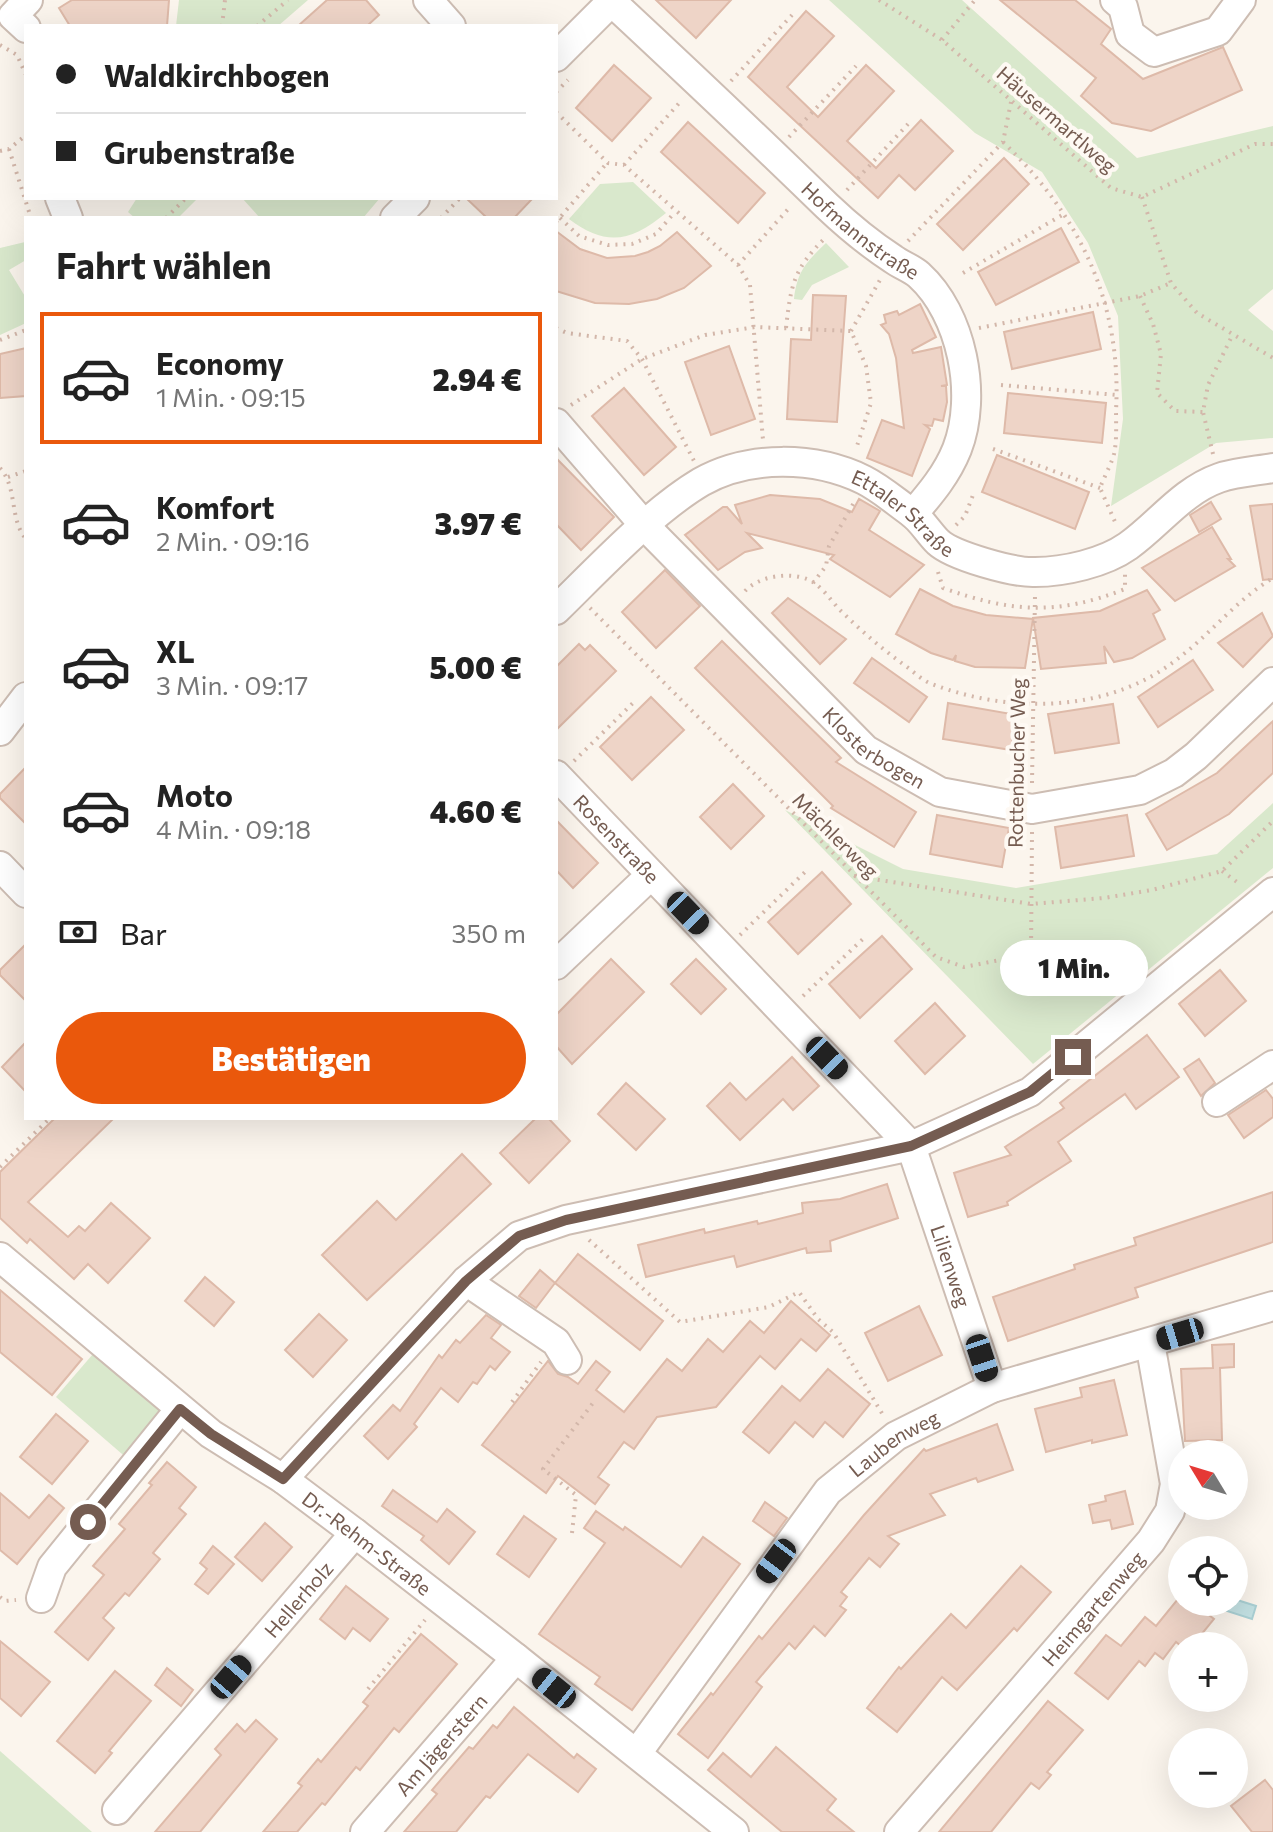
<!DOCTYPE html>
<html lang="de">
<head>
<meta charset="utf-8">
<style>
	body { margin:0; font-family:Commissioner,sans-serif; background:#f2f2f2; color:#222; height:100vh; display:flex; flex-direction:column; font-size:30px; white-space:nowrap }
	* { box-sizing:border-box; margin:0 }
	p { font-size:26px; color:#767676 }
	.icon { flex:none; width:44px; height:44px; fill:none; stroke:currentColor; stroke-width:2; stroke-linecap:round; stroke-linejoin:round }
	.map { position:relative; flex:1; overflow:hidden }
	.sheet { position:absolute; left:24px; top:216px; width:534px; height:904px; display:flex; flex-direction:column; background:#fff; border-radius:0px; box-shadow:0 8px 32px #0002 }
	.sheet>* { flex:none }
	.banner { position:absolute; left:24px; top:24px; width:534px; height:176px; border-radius:0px; box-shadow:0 8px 32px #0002; display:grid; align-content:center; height:176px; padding:0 32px; background:#fff }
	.needle { width:52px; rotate:308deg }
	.controls { position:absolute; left:1168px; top:1440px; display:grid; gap:16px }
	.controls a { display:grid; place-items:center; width:80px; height:80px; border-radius:50%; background:#fff; box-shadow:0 8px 32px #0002; font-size:40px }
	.end { position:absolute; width:36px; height:36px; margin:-18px; border:10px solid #755c51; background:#fff; box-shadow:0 0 0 4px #fff }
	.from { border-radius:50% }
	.bubble { position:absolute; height:56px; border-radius:28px; background:#fff; box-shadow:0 8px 32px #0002; font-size:26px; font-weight:800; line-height:56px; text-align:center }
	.car { position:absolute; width:24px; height:48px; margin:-24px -12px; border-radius:10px; box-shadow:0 0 6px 2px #0007; background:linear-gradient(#222 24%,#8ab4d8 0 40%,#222 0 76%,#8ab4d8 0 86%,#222 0) }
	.banner b { display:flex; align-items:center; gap:28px; height:76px; font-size:30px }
	.banner b+b { border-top:2px solid #e0e0e0 }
	.banner i { width:20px; height:20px; background:#222 }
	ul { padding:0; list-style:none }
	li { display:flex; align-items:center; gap:24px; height:132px; margin:0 16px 12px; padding:0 16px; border:4px solid transparent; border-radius:0px }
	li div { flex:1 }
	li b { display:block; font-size:30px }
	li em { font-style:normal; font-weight:800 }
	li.on { border-color:#ea580c }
	li>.icon { width:72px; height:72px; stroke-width:1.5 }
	h2 { padding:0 32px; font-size:36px; line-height:96px }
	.pay { display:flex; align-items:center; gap:20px; height:88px; padding:0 32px; font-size:30px }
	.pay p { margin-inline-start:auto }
	.primary-button { display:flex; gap:16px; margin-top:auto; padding:16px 32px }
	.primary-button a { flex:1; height:92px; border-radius:48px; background:#ea580c; color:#fff; font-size:32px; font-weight:800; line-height:92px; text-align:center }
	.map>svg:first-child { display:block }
	.green { fill:#d9e8cc }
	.water { fill:#c3e1e3; stroke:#aad0d4; stroke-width:2 }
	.building { fill:#eed4c7; stroke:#debaa9; stroke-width:2 }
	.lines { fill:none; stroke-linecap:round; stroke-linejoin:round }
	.minor-casing { stroke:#cdbdb3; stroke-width:32 }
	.path { stroke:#d3b7aa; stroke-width:4; stroke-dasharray:2 6; stroke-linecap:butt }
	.minor { stroke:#fff; stroke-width:28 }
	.route { stroke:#755c51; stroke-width:10 }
	.labels { text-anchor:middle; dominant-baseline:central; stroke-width:8; stroke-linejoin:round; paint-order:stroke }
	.street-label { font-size:20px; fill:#755c51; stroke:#fef9f3 }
</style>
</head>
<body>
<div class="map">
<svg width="1273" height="1832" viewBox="0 0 1273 1832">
	<rect width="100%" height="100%" fill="#fbf5ed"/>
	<!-- green -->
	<g class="green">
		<polygon points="179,0 308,0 278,26 176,26"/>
		<polygon points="829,0 962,0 1137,158 1273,126 1273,289 1248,310 1273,331 1273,438 1216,443 1111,506 1123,419 1118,316 1088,243 1042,172 975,133"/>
		<path d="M633,182L666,213C631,242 606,247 569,219L600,184Z"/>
		<polygon points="137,198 198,198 178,218 135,218 128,212"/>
		<polygon points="242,198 380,198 363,218 260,218"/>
		<polygon points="25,242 26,260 9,270 26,298 26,323 0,335 0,248"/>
		<path d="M826,243L849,267L812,285L802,300L794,299C797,272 806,262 826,243Z"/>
		<polygon points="1273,803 1273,868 1033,1064 785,810 903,869 1016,888 1217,854"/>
		<polygon points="99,1347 172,1410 129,1460 56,1397"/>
		<polygon points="0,1751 92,1832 0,1832"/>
	</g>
	<!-- water -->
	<polygon class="water" points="1234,1599 1256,1606 1252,1619 1227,1611"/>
	<!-- building -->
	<g class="building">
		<polygon points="72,0 169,0 167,26 70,26 59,8"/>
		<polygon points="327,0 366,0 379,15 367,26 298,26"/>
		<polygon points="656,0 731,0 696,38"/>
		<polygon points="1000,0 1075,0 1111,29 1101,44 1143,79 1223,47 1242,90 1151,131 1112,123 1081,96 1096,78"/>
		<polygon points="806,11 834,36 787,87 818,117 866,65 894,91 847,141 876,168 921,120 953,151 915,190 899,175 878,198 748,77"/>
		<polygon points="614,65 651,98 612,141 576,108"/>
		<polygon points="688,122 765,193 738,223 661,152"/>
		<polygon points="1004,158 1029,184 963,250 937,224"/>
		<polygon points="466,198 533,198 514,218 487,218"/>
		<polygon points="1061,228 1079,262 996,305 978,272"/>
		<polygon points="556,231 580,249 607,258 635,256 648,252 660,246 677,232 711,266 684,288 657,299 629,304 595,303 556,291"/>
		<polygon points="813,295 846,296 837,422 787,419 791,339 811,340"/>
		<polygon points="920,304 936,337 912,350 913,353 941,347 947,385 941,386 946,386 947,402 943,421 934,419 932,426 925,425 930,429 912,476 867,458 882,420 904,428 896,358 889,334 881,325 886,323 884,315 897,311 899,315"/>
		<polygon points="1093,312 1101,349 1012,369 1004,332"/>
		<polygon points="729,346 755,419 711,435 685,362"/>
		<polygon points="26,348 26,396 0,398 0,354"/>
		<polygon points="624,388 676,447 644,475 592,416"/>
		<polygon points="1008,393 1106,403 1102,443 1004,433"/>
		<polygon points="997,455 1089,492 1075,529 982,492"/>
		<polygon points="556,458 614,517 581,550 556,524"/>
		<polygon points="770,495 820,499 852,512 859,499 880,511 869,530 924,565 890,597 830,559 834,555 747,533 762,548 745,552 718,570 685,535 723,507 727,507 742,524 735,505"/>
		<polygon points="1211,502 1221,519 1199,532 1190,515"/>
		<polygon points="1273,504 1273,579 1263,580 1250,506"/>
		<polygon points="1212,527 1231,559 1228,559 1235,566 1175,601 1142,568"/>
		<polygon points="665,570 700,606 656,648 622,612"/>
		<polygon points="920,589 953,606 986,615 1033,619 1025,668 975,667 955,661 956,655 953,660 931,653 896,634"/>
		<polygon points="1147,590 1160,610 1153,614 1165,639 1132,658 1114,662 1104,646 1106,663 1041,669 1033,618 1100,611"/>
		<polygon points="788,598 846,639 820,664 772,613"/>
		<polygon points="1262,613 1273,636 1243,667 1218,643"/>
		<polygon points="722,641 841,758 836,762 916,812 894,847 831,808 833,806 695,668"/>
		<polygon points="579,644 585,650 590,645 616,671 556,730 556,667"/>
		<polygon points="872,658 927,697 909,722 854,683"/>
		<polygon points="1193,660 1213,690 1158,727 1138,697"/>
		<polygon points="651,697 684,730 632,780 600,747"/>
		<polygon points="948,703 1017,715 1011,750 943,739"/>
		<polygon points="1113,704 1119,743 1055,753 1048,714"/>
		<polygon points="1273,721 1273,773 1229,814 1167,850 1146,814 1217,773"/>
		<polygon points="26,767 26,824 0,798 0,794"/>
		<polygon points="733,784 764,816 731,849 700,817"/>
		<polygon points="937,815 1009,828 1002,867 930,854"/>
		<polygon points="1127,815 1134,856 1061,868 1055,827"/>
		<polygon points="556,820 598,863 573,888 556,870"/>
		<polygon points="822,872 851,904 798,954 768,922"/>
		<polygon points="882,936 912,969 860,1018 829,984"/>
		<polygon points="26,944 26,1001 0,975 0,970"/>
		<polygon points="611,959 644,992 572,1064 556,1046 556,1015"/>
		<polygon points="696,959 726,989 701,1014 671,984"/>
		<polygon points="1220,970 1246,1001 1205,1036 1179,1004"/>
		<polygon points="935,1003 965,1036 925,1074 895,1041"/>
		<polygon points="1147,1035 1179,1077 1136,1109 1125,1094 1058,1142 1071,1161 1007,1202 1008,1205 968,1217 954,1173 1011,1155 1005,1147 1064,1108 1060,1103"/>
		<polygon points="26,1042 26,1092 2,1067"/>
		<polygon points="792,1057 819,1086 793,1110 783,1099 740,1140 707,1106 730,1083 746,1100"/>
		<polygon points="1199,1059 1215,1083 1201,1096 1184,1069"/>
		<polygon points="626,1083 665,1119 636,1150 598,1114"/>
		<polygon points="1266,1090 1273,1099 1273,1117 1244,1138 1228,1115"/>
		<polygon points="55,1118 114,1118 28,1202 68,1237 79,1226 85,1231 111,1203 150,1238 108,1283 88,1264 74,1279 30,1239 27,1243 0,1218 0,1172"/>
		<polygon points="536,1118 548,1118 570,1141 529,1183 500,1153"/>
		<polygon points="462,1154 491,1184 367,1300 322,1255 377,1201 396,1220"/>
		<polygon points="887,1184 898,1218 830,1241 831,1251 807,1253 806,1248 737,1267 734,1256 646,1277 638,1245 704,1229 705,1233 757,1221 758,1224 803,1213 802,1203 840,1199"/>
		<polygon points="1273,1192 1273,1242 1135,1288 1138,1297 1008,1341 993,1297 1075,1269 1074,1265 1136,1245 1134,1238"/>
		<polygon points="578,1254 663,1321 640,1350 555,1283"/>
		<polygon points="540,1270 555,1283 536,1308 519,1296"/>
		<polygon points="205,1277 234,1302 214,1326 185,1301"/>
		<polygon points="0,1290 82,1359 52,1395 0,1352"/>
		<polygon points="791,1301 830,1335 816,1351 801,1339 775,1369 760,1356 716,1407 657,1417 634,1449 624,1442 598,1477 609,1485 595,1504 558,1476 546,1493 482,1445 548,1361 558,1374 568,1377 578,1384 596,1361 610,1372 596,1390 624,1412 667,1359 682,1371 708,1339 723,1352 750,1321 764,1333"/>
		<polygon points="919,1306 942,1355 888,1381 865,1333"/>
		<polygon points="319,1314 347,1340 313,1377 285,1350"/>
		<polygon points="486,1315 501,1325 491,1338 510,1352 495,1370 490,1366 477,1384 473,1382 458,1402 441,1388 414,1424 417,1427 388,1459 364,1436 393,1405 400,1411 439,1355 442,1358 456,1340 460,1343"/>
		<polygon points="1234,1344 1234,1367 1220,1368 1222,1440 1185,1441 1181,1369 1213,1368 1212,1345"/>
		<polygon points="828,1369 870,1404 843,1437 825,1422 813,1437 795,1422 769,1453 743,1432 782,1386 800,1401"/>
		<polygon points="1114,1380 1127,1435 1092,1443 1092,1440 1046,1452 1035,1409 1082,1397 1080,1388"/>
		<polygon points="56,1414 88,1441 52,1484 20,1457"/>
		<polygon points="997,1424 1013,1470 978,1482 976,1478 930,1494 945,1515 888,1536 899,1544 880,1567 869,1558 841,1592 847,1597 840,1606 846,1610 825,1636 814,1626 795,1649 789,1643 756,1682 762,1687 708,1758 678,1734 711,1693 713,1695 759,1636 762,1639 864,1515 924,1449 926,1451"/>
		<polygon points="167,1462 196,1487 179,1508 186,1514 153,1553 160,1559 129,1596 125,1593 103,1618 114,1628 88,1660 55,1632 104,1575 93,1566 125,1529 119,1524 152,1485 149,1483"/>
		<polygon points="393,1490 437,1522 447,1509 475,1532 449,1564 421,1540 424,1536 382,1506"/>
		<polygon points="1125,1491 1133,1524 1112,1529 1110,1520 1093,1523 1089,1505 1106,1501 1105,1496"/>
		<polygon points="0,1493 29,1518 49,1495 64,1508 17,1564 0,1550"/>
		<polygon points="765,1502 787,1518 774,1536 753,1521"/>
		<polygon points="596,1511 623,1530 625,1527 681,1567 703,1537 740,1564 632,1710 595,1684 600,1677 539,1634 605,1543 584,1528"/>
		<polygon points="524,1516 556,1539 529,1577 497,1554"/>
		<polygon points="265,1523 292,1547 262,1581 235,1557"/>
		<polygon points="213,1546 234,1564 208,1594 195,1584 207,1569 200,1563"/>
		<polygon points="1021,1566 1051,1592 1017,1631 1014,1628 957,1690 942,1677 897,1732 867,1708 899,1667 901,1669 951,1614 966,1628"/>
		<polygon points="346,1586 388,1619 370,1641 353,1628 345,1639 320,1619"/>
		<polygon points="1182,1594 1182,1602 1192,1602 1214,1619 1192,1646 1181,1646 1176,1642 1163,1659 1155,1653 1145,1666 1139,1661 1108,1699 1075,1673 1106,1635 1121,1646 1145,1617 1156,1626"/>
		<polygon points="421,1634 457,1664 399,1732 394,1728 360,1770 356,1767 325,1805 322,1803 297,1832 263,1832 302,1786 298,1783 318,1759 321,1762 368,1706 363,1702"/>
		<polygon points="0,1641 50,1682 21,1716 0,1698"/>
		<polygon points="167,1668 193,1690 181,1706 155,1685"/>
		<polygon points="115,1671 151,1701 109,1751 112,1753 95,1773 57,1741"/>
		<polygon points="1048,1701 1083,1730 1047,1772 1051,1775 1039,1789 1031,1783 991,1832 939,1832"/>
		<polygon points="514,1707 574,1758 577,1754 596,1769 578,1792 528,1754 490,1798 486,1796 456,1832 404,1832 437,1794 432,1790 469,1747 473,1749 493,1725 497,1728"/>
		<polygon points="256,1720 277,1739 200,1832 155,1832 221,1755 215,1749 237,1724 245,1732"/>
		<polygon points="776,1747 836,1799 827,1810 854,1832 782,1832 708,1770 723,1753 751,1777"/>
		<polygon points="1265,1780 1273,1790 1273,1832 1252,1832 1231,1806"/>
	</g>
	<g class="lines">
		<!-- minor casing -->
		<g class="minor-casing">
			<g id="minor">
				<polyline points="428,0 451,26"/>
				<polyline points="1115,0 1123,7 1130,34 1154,52 1218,31 1241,0"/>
				<path id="s1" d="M612,2C684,69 756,137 827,206C847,225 870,244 893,259C901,265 911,268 919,275C962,314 978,395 957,449C947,474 931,493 913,514"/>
				<polyline points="26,28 13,16 28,0"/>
				<polyline points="556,57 613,0"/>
				<polyline points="60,198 68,218"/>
				<polyline points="395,218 415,198"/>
				<path id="s2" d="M556,423L645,526L866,750L940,792L1032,809L1140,790L1174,773L1196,756L1273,682"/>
				<path id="s3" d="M556,610C597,570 652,511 701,482C749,455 815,456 864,480C880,488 895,501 909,511C921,519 928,532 938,542C953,556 1014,573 1035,572C1064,572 1104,563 1128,546C1159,524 1182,491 1219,478C1236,472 1256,471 1273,468"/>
				<polyline points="0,731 26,697"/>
				<path id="s4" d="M556,775L911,1146L992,1388"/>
				<polyline points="0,866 26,893"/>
				<polyline points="556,965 651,875"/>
				<polyline points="1217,1102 1273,1065"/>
				<path id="s5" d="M0,1257L211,1434L283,1479L355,1533L516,1658L734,1832"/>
				<polyline points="466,1281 556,1342 567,1360"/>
				<polyline points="283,1479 466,1281 519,1236 566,1220 911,1146 1030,1092 1273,892"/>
				<polyline points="41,1598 52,1567 180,1409"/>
				<path id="s6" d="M637,1753L828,1491L896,1436L992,1388L1273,1306"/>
				<path id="s7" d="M117,1810L355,1533"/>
				<path id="s8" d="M365,1832L516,1658"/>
				<path id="s9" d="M899,1832L1151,1541L1170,1511L1175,1484L1150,1343"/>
			</g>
		</g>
		<!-- path -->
		<g class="path">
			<polyline points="879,0 942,40 1111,188 1142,197 1255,144 1273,144"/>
			<polyline points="222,26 225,0"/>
			<polyline points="257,26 288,0"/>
			<polyline points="942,40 975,0"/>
			<polyline points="0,45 17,55 26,75"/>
			<polyline points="731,81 792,15"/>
			<polyline points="556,92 568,80"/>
			<polyline points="556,112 608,163 624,165 738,265 750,285 763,440"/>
			<polyline points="789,137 856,66"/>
			<path d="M1003,142C1080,216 1122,303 1116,411C1116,424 1117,441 1114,454C1111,465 1104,477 1100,488L1116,524"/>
			<polyline points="9,149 31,218"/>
			<polyline points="0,151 9,149 26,135"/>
			<polyline points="624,165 681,101"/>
			<polyline points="847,190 908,124"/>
			<polyline points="1142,197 1171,283 1197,313 1273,358"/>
			<polyline points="166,218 186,198"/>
			<polyline points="441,218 460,198"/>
			<polyline points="560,218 579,236 608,245 632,244 656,234 675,212"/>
			<polyline points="556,222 607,163"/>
			<polyline points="908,241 1003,142 1011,102"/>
			<polyline points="738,265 791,206"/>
			<polyline points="963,273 1064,214"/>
			<polyline points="1140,296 1153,324 1161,354 1157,393 1175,411 1203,412"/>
			<polyline points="556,328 567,333 627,341 642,359 694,461"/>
			<path d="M786,328C791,285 793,270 825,238"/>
			<polyline points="979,328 1140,296 1171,283"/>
			<polyline points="851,331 880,280"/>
			<polyline points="0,340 26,330"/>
			<polyline points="1001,385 1117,395"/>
			<polyline points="571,405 642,359 705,335 755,327 851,331 866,366 871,403 856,449"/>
			<polyline points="993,449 1100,488"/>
			<polyline points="1213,454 1203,412 1208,385 1232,336"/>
			<path d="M0,468C18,488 9,519 26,539"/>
			<polyline points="8,477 26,471"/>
			<polyline points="956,525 965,516 973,495"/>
			<path d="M938,572L943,588C1010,612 1057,616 1125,589V574"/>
			<polyline points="813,583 826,566 829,546 855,501"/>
			<path d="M745,591C759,576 788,572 807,579C819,583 830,599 838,608C860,630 882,649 907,667C915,673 923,681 932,684C1010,714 1108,713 1176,660C1210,635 1237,599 1273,578"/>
			<polyline points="590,608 936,957 964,967 1031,954 1058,951 1075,953 1097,959 1121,984"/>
			<polyline points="574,761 635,701"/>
			<polyline points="1032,783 1035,596"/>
			<polyline points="1222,871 1241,885"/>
			<polyline points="854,876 1031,904 1104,898 1152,890 1222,871 1273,821"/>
			<polyline points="740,935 805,872"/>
			<polyline points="1031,954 1032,832"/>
			<polyline points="803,996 865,937"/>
			<polyline points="0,1167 50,1118"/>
			<polyline points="589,1240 680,1322 769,1307 799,1292 818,1319 833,1332 883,1415"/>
			<polyline points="512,1402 541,1362"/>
			<polyline points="572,1533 576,1495 543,1469 596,1399"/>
			<polyline points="0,1597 5,1601 16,1600"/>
			<polyline points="368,1689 425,1620"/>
		</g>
		<!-- minor -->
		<use href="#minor" class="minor"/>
	</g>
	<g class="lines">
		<!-- route -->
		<polyline class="route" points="88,1522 180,1409 211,1434 283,1479 466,1281 519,1236 566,1220 911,1146 1030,1092 1073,1057"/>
	</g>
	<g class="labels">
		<!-- street labels -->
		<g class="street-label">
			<text transform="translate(1057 119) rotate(41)">Häusermartlweg</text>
			<text stroke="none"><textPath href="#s1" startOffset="338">Hofmannstraße</textPath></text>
			<text stroke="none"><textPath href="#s3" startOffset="414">Ettaler Straße</textPath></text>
			<text stroke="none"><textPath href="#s2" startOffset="456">Klosterbogen</textPath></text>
			<text transform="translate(1016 763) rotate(-89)">Rottenbucher Weg</text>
			<text transform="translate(836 835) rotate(45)">Mächlerweg</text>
			<text stroke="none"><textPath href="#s4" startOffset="88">Rosenstraße</textPath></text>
			<text stroke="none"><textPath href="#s4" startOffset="640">Lilienweg</textPath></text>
			<text stroke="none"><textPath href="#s6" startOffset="406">Laubenweg</textPath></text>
			<text stroke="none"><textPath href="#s5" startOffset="466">Dr.-Rehm-Straße</textPath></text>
			<text stroke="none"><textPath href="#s7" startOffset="278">Hellerholz</textPath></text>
			<text stroke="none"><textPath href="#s9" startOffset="296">Heimgartenweg</textPath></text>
			<text stroke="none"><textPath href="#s8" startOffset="116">Am Jägerstern</textPath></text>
		</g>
	</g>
</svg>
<div class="controls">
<a><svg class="needle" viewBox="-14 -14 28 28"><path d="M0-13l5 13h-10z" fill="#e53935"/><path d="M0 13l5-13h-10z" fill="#767676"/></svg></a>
<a><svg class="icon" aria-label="locate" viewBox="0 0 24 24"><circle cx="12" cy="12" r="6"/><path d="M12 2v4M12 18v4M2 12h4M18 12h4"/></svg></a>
<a>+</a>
<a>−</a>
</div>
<i class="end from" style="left:88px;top:1522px"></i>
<i class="end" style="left:1073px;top:1057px"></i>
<div class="bubble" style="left:1000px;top:940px;width:148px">1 Min.</div>
<i class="car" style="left:688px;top:913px;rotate:136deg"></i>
<i class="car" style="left:827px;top:1058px;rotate:136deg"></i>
<i class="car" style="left:1180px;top:1334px;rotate:253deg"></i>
<i class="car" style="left:982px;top:1358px;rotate:162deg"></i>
<i class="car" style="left:776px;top:1561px;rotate:217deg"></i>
<i class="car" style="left:231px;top:1677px;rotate:41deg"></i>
<i class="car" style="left:554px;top:1688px;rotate:309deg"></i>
<div class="banner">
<b><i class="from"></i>Waldkirchbogen</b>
<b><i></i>Grubenstraße</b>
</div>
<section class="sheet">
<h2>Fahrt wählen</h2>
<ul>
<li class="on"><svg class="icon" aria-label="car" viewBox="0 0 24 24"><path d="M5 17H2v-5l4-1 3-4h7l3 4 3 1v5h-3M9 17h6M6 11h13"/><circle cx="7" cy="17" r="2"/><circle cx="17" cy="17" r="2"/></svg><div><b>Economy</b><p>1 Min. · 09:15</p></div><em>2.94 €</em></li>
<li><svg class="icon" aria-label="car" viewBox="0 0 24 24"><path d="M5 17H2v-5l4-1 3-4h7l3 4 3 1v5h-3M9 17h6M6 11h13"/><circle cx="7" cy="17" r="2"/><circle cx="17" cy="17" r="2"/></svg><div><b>Komfort</b><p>2 Min. · 09:16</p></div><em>3.97 €</em></li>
<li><svg class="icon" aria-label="car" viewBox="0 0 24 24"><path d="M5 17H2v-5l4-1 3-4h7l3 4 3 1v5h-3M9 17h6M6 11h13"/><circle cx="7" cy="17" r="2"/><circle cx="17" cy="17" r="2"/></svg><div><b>XL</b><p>3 Min. · 09:17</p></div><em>5.00 €</em></li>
<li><svg class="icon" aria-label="car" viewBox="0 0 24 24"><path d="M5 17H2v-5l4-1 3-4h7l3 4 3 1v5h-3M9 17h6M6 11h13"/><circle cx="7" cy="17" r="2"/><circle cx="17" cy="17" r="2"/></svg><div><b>Moto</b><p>4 Min. · 09:18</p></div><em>4.60 €</em></li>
</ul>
<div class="pay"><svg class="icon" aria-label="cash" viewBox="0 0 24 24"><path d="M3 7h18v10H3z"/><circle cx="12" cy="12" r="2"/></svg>Bar<p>350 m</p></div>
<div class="primary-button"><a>Bestätigen</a></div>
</section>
</div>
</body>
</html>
